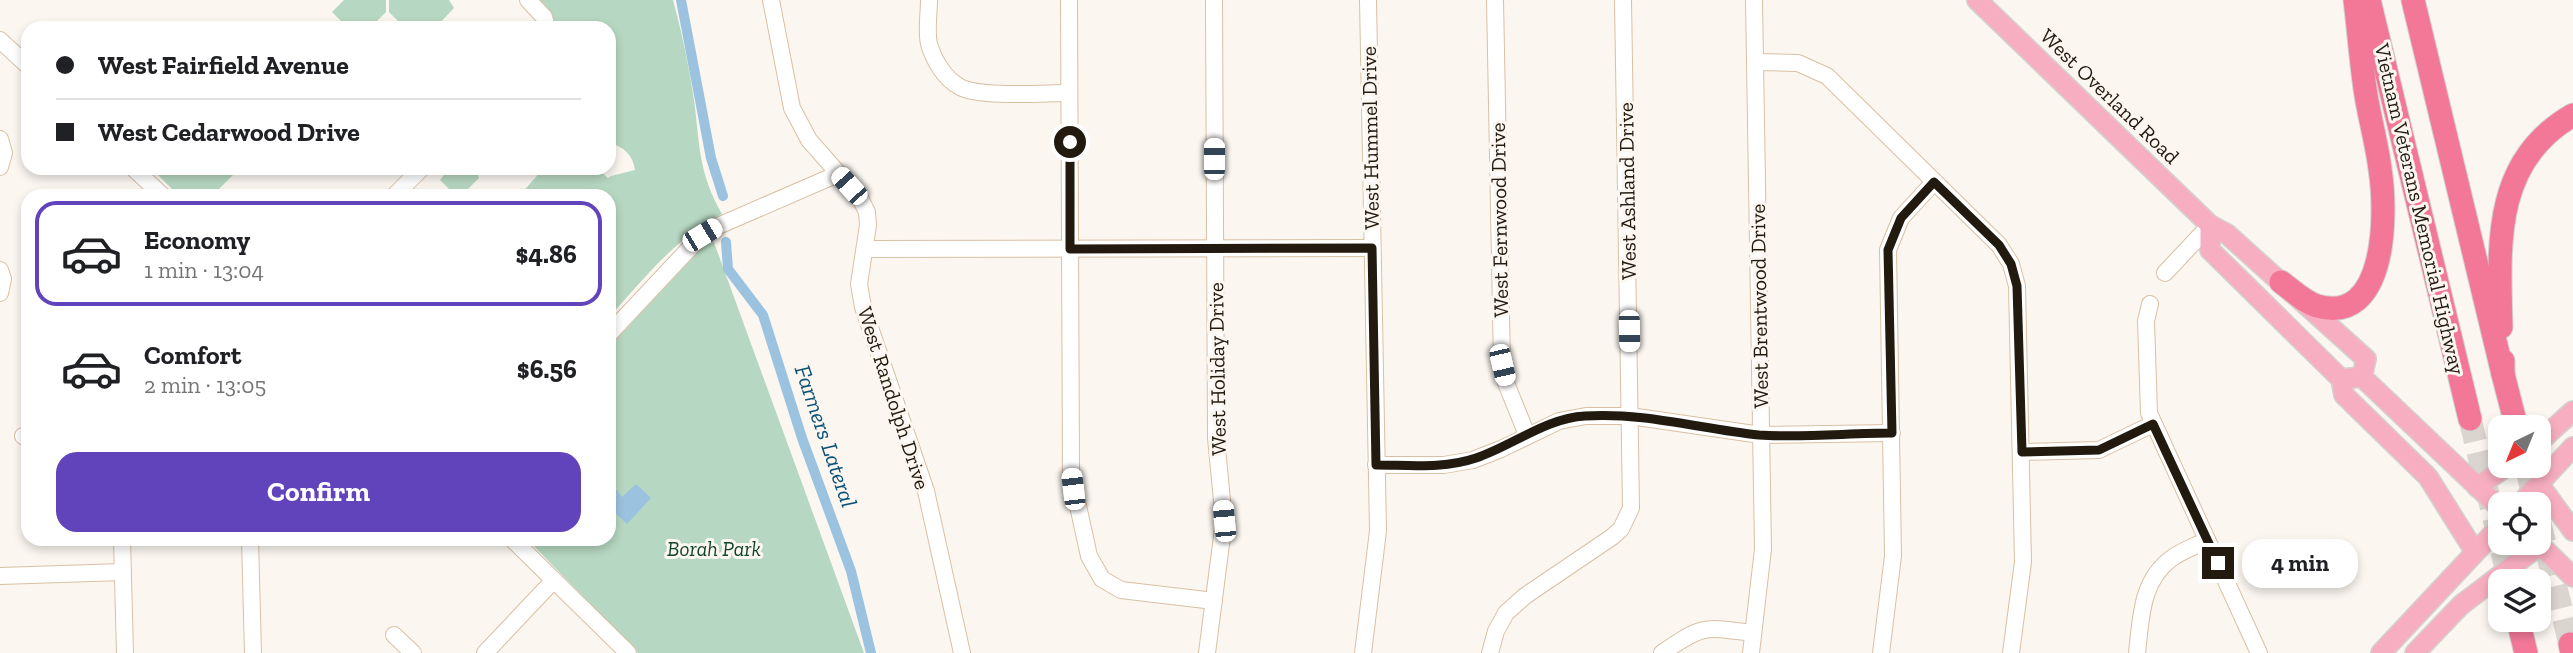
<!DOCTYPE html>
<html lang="en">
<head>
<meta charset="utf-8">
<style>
	body { margin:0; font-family:"Zilla Slab",serif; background:#f2f2f2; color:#202124; height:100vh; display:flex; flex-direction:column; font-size:26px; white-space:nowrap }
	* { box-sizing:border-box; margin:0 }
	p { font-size:23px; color:#757577 }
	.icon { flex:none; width:38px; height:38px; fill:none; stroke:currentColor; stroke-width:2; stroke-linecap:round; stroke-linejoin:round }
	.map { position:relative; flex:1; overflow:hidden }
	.side { position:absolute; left:21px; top:189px; width:595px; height:357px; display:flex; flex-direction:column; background:#fff; border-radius:21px; box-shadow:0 4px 10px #0003 }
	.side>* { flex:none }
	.banner { position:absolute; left:21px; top:21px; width:595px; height:154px; border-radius:21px; box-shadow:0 4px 10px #0003; display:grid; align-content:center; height:154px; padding:0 35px; background:#fff }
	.needle { width:46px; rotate:223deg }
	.fabs { position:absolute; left:2488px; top:415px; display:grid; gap:14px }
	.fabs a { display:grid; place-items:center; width:63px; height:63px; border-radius:14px; background:#fff; box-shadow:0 4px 10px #0003; font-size:35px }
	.end { position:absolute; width:32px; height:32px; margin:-16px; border:9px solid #221a0f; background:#fff; box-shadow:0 0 0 4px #fff }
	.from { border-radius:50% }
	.bubble { position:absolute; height:49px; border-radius:21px; background:#fff; box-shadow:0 4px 10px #0003; font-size:23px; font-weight:800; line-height:49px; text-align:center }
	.car { position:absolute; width:21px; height:42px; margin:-21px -10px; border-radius:9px; box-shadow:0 0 5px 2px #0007; background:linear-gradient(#fff 24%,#345 0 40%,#fff 0 76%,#345 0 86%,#fff 0) }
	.banner b { display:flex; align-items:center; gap:24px; height:66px; font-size:26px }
	.banner b+b { border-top:2px solid #e0e0e0 }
	.banner i { width:18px; height:18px; background:#202124 }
	ul { padding:12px 0 0; list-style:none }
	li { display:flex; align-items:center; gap:21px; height:105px; margin:0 14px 10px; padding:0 21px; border:4px solid transparent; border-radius:21px }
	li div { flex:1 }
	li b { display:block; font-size:26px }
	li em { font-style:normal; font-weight:800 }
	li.active { border-color:#6143bc }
	li>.icon { width:63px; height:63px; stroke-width:1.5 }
	.primary-button { display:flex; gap:14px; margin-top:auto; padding:14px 35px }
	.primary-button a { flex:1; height:80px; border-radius:21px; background:#6143bc; color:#fff; font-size:28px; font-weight:800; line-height:80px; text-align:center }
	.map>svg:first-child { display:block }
	.green { fill:#b6d7c1 }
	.water { fill:#9bc3e0 }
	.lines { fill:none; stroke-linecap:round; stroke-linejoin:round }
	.canal { stroke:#9bc3e0; stroke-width:10 }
	.highway-tunnel { stroke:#dad5ce; stroke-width:23; stroke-dasharray:23 11; stroke-linecap:butt }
	.minor-casing { stroke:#d9c0a3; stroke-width:18 }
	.major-casing { stroke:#d3d1cf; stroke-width:22 }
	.highway-casing { stroke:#d3d1cf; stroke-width:25 }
	.minor { stroke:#fff; stroke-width:16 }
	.major { stroke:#f8aec1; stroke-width:19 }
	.highway { stroke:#f37898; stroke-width:23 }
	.route { stroke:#221a0f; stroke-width:9 }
	.labels { text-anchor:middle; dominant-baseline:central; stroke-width:6; stroke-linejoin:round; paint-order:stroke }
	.street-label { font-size:21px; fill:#221a0f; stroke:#fbf6f0 }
	.park-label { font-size:21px; font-style:italic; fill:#12462b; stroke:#fbf6f0 }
	.water-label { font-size:23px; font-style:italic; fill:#0a5177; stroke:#fbf6f0 }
</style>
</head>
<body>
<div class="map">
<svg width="2573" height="653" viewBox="0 0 2573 653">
	<rect width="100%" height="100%" fill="#fbf6f0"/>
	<!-- green -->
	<g class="green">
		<polygon points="344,0 386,0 386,12 376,22 374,21 348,28 332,12"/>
		<polygon points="389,0 449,0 454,8 435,28 405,28 389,12"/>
		<path d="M536,0H673C682,33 689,66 694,100C700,145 698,172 722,214C673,240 646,277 609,317V196H519L544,168H603L600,171L608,178L611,176L635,170C633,155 624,147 610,143L609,148V28H553Z"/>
		<polygon points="151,168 240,168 212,196 179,196"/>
		<polygon points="449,168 476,168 479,178 461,196 456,196 440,180"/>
		<polygon points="712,237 864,653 638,653 527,539 609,539 609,347"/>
	</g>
	<!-- water -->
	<polygon class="water" points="612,484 622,497 636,484 651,498 627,524 609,507 609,487"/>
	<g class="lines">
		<!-- canal -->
		<g class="canal">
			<polyline points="681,0 711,158 723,196"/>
			<polyline points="726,242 728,269 763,315 802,438 851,571 871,653"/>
		</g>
		<!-- highway-tunnel -->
		<g class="highway-tunnel">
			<polyline points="2470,419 2509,581"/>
			<polyline points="2526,466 2535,504"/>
			<polyline points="2539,520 2570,644"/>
		</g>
		<!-- minor casing -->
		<g class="minor-casing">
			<g id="minor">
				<polyline points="528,0 544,17 547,28"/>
				<polyline points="771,0 792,108 809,140 860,198 867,212 868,225 859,284 863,307 926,491 962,653"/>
				<path d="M929,0C929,14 926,30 929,44C934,61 945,79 960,87C981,98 1044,93 1069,93"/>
				<polyline points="1069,0 1071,474 1089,556 1102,579 1121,590 1214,601"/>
				<polyline points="1495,0 1502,365 1506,383 1527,435"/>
				<polyline points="0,40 28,66"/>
				<polyline points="1756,62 1798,63 1827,76 1999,245 2011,264 2017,286 2023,562 2011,653"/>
				<polyline points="0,139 4,153 0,167"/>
				<polyline points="133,168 163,196"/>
				<polyline points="394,196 422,168"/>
				<polyline points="865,249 1372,248"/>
				<polyline points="0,270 3,279 0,293"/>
				<polyline points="2165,273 2210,225"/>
				<polyline points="2150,304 2146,321 2149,413 2259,653"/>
				<polyline points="609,334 702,235 718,226 838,174"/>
				<polyline points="23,436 28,439"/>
				<polyline points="2022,452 2099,450 2153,424"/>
				<polyline points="1376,465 1444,465 1473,460 1501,449 1559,421 1586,416 1630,416 1761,435 1892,433"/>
				<polyline points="122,539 125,653"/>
				<polyline points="250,539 253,653"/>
				<polyline points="512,539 628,653"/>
				<polyline points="0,576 123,572"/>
				<polyline points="394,635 413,653"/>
				<polyline points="485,653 554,580"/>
				<polyline points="1207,653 1224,521 1216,438 1214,0"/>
				<polyline points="1363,653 1378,531 1368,0"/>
				<polyline points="1490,653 1496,631 1506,613 1525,596 1612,537 1621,529 1631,508 1623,0"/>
				<path d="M1662,653C1704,624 1704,627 1753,633"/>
				<polyline points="1751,653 1763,549 1754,0"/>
				<polyline points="1881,653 1893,556 1888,250 1901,218 1934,182"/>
				<path d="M2137,653C2141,618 2141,580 2172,558C2183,550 2196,546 2207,540"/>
			</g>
		</g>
		<!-- major casing -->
		<g class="major-casing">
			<g id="major">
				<polyline points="1977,0 2210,225 2227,234 2366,359 2362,377"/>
				<polyline points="2210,225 2210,250 2341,379 2362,377 2501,509"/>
				<polyline points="2341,379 2344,395 2428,477 2475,552"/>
				<polyline points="2539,442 2573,411"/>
				<polyline points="2539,484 2573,531"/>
				<polyline points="2477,487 2507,466"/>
				<polyline points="2520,504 2573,447"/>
				<polyline points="2537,542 2573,577"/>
				<polyline points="2381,653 2501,525"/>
				<polyline points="2415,653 2461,605 2540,545"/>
			</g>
		</g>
		<!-- highway casing -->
		<g class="highway-casing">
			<g id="highway">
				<polyline points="2369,0 2470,419"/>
				<polyline points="2413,0 2503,374"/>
				<path d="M2281,282C2292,290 2304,302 2317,306C2387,326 2387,213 2380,169C2377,144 2370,120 2366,95C2361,64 2359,32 2355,0"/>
				<path d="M2501,327C2499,246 2492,161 2573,115"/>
				<polyline points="2503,361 2503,374 2515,421"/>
				<polyline points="2518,620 2526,653"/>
				<polyline points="2570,644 2572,653"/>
			</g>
		</g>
		<!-- minor -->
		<use href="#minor" class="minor"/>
		<!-- major -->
		<use href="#major" class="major"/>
		<!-- highway -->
		<use href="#highway" class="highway"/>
	</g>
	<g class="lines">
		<!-- route -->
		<path class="route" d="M1070,142V249L1372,248L1376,465C1408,465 1444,469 1476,458C1512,446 1546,418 1585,416C1644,412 1701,429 1759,435C1801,438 1850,433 1892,433L1888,250L1901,218L1934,182L1999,245L2011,264L2017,286L2022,452L2099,450L2153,424L2218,563"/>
	</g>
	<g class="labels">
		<!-- street labels -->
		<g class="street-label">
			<text transform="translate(2110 96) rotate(44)">West Overland Road</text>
			<text transform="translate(1370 138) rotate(-91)">West Hummel Drive</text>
			<text transform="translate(1627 191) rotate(-91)">West Ashland Drive</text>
			<text transform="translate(2420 209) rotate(77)">Vietnam Veterans Memorial Highway</text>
			<text transform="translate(1499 220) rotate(-91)">West Fernwood Drive</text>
			<text transform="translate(1759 306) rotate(-91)">West Brentwood Drive</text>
			<text transform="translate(1217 369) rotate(-91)">West Holiday Drive</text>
			<text transform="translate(894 398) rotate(72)">West Randolph Drive</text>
		</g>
		<!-- park labels -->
		<g class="park-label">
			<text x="714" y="548">Borah Park</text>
		</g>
		<!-- water labels -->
		<g class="water-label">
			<text transform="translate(826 436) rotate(71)">Farmers Lateral</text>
		</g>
	</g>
</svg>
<div class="fabs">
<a><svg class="needle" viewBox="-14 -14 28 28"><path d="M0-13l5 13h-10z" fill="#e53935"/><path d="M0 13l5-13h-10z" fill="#757577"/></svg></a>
<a><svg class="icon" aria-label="locate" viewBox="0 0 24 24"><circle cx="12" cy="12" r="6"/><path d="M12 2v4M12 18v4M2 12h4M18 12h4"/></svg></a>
<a><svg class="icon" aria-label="layers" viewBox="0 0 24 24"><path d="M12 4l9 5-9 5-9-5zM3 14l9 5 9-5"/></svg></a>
</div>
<i class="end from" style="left:1070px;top:142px"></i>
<i class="end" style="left:2218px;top:563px"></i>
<div class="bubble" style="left:2242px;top:539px;width:116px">4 min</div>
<i class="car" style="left:1214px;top:159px;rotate:0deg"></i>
<i class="car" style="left:849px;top:186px;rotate:318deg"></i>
<i class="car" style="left:702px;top:235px;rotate:59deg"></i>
<i class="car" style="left:1629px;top:331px;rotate:179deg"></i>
<i class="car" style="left:1502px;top:365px;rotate:167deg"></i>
<i class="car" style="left:1073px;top:489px;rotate:353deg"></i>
<i class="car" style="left:1224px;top:521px;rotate:355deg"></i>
<div class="banner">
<b><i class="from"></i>West Fairfield Avenue</b>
<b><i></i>West Cedarwood Drive</b>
</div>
<section class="side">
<ul>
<li class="active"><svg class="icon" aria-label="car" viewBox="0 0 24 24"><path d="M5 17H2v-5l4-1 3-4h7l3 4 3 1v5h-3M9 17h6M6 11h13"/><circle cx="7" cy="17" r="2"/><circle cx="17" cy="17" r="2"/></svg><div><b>Economy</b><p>1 min · 13:04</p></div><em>$4.86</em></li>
<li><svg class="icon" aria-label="car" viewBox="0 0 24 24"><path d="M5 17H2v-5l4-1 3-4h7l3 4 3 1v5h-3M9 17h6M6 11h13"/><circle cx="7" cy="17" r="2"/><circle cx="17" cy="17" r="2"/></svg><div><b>Comfort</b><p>2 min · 13:05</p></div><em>$6.56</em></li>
</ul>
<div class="primary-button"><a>Confirm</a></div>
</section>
</div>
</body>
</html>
